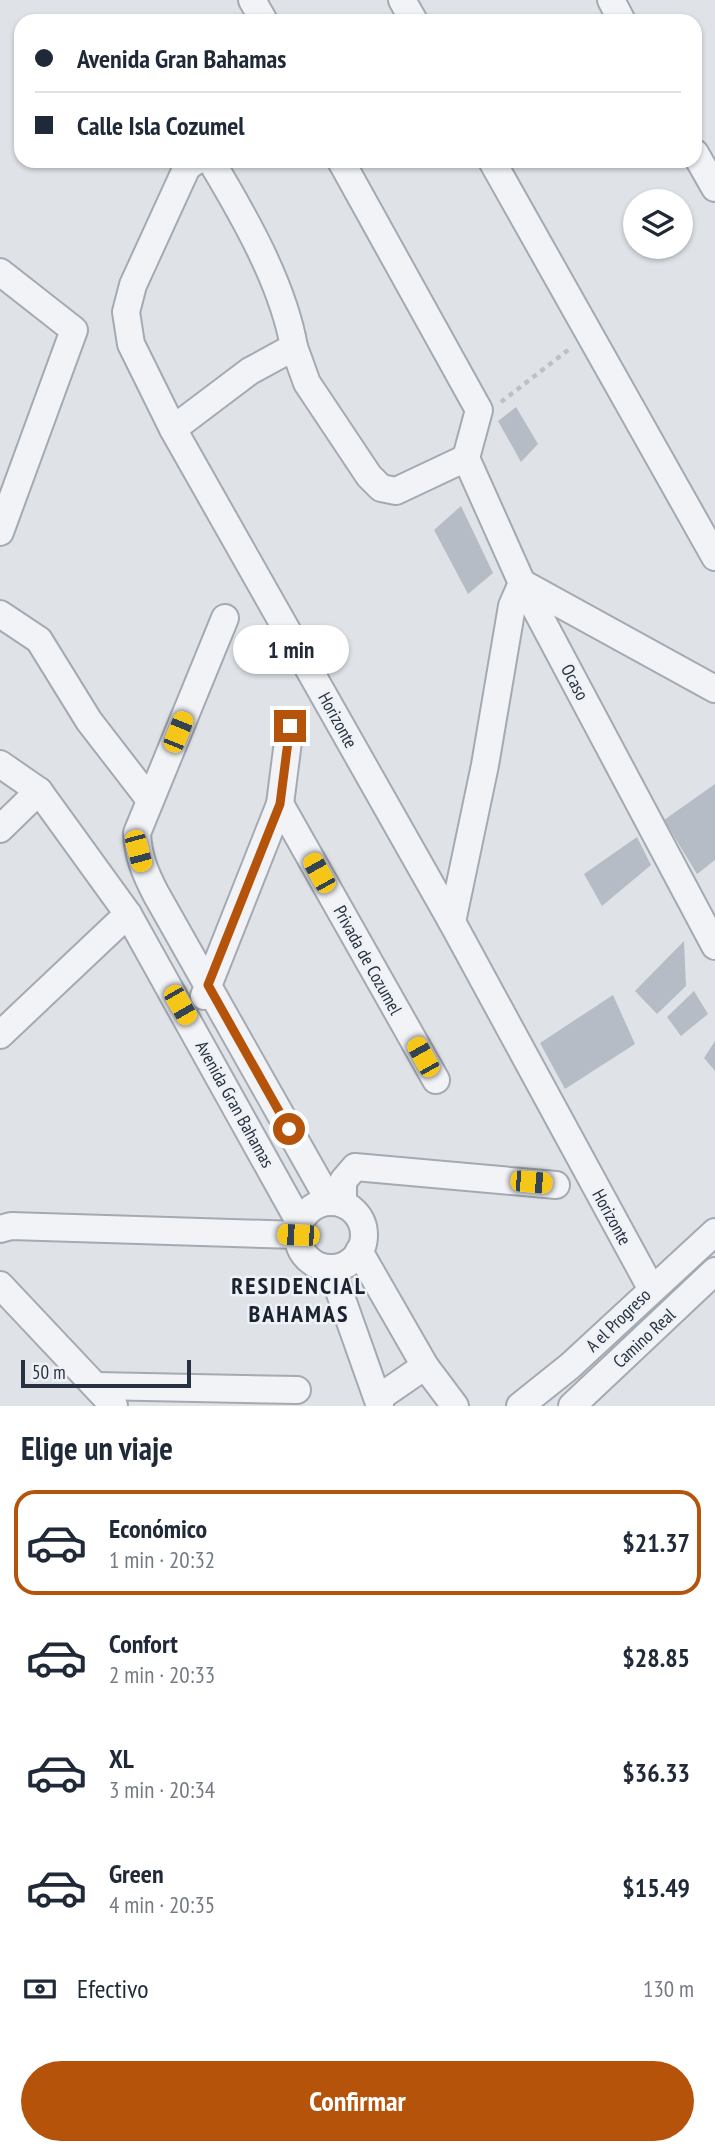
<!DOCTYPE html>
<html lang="es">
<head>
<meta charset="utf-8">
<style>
	body { margin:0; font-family:"PT Sans Narrow",sans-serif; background:#f2f2f3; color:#1f2937; height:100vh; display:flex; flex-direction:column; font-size:26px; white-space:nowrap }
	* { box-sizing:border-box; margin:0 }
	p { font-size:23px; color:#747a83 }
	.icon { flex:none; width:38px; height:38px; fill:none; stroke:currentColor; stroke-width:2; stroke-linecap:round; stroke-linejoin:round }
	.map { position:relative; height:1406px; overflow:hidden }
	.side { display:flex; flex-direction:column; background:#fff; flex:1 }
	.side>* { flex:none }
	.guide { position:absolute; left:14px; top:14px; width:688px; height:154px; border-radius:21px; box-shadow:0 2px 5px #0004; display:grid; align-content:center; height:154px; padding:0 21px; background:#fff }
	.controls { position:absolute; left:623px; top:189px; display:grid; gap:14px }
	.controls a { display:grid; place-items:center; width:70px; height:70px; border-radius:50%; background:#fff; box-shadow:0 2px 5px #0004; font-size:35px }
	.scale { position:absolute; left:21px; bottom:18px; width:170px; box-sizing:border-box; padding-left:7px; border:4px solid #273140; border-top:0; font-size:19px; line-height:24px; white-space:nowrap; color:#273140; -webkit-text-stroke:5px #eef1f6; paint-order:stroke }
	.end { position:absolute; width:32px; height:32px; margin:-16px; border:9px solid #b45309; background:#fff; box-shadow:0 0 0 4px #fff }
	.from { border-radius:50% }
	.bubble { position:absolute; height:49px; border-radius:24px; background:#fff; box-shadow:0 2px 5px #0004; font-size:23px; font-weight:700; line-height:49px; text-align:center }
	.car { position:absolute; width:21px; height:42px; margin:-21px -10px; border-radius:9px; box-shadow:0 0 5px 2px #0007; background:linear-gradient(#f5c518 24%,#345 0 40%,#f5c518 0 76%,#345 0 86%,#f5c518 0) }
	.guide b { display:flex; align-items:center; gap:24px; height:66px; font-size:26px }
	.guide b+b { border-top:2px solid #e0e1e3 }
	.guide i { width:18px; height:18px; background:#1f2937 }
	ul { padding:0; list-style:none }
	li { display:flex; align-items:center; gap:21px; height:105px; margin:0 14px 10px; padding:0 7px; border:4px solid transparent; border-radius:21px }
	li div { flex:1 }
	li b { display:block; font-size:26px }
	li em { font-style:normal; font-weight:700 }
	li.on { border-color:#b45309 }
	li>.icon { width:63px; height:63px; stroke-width:1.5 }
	h2 { padding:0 21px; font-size:32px; line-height:84px }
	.pay { display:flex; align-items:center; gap:18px; height:77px; padding:0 21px; font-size:26px }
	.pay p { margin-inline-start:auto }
	.action { display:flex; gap:14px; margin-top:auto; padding:14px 21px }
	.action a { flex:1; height:80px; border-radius:42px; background:#b45309; color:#fff; font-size:28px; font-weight:700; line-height:80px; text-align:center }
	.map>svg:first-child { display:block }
	.building { fill:#b6bcc5 }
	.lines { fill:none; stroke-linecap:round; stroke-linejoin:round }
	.minor-casing { stroke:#a4aab2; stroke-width:30 }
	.path { stroke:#bcc1c7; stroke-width:4.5; stroke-dasharray:5 5; stroke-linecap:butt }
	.minor { stroke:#f1f3f7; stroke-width:26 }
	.route { stroke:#b45309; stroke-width:9 }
	.labels { text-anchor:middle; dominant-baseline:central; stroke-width:5; stroke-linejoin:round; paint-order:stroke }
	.street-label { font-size:18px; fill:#273140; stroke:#eef1f6 }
	.district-label { font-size:24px; font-weight:bold; letter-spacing:2px; fill:#1a2230; stroke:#eef1f6 }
</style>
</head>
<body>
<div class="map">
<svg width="715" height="1406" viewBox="0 0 715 1406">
	<rect width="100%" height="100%" fill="#dfe3e8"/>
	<!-- building -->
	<g class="building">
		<polygon points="516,407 538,444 521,462 498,421"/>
		<polygon points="461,506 493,573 468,594 434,530"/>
		<polygon points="715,784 715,860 697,874 664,820"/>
		<polygon points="637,837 651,865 602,906 584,874"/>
		<polygon points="684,941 686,986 657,1014 635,991"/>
		<polygon points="694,991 708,1014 681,1036 667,1017"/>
		<polygon points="613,995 635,1044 565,1089 540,1043"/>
		<polygon points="715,1041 715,1071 704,1058"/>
	</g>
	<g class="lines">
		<!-- minor casing -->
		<g class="minor-casing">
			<g id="minor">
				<polyline points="252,0 264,21"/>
				<polyline points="402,0 414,21"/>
				<polyline points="611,0 622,21"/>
				<polyline points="695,153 715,188"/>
				<polyline points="196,161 187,167 133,285 126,312 131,344 173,429 452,922 651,1288"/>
				<path d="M211,161C244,216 283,284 294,347"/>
				<polyline points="341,161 479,410 466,458 522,583 715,946"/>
				<polyline points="492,161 715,557"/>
				<polyline points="0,272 74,330 0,532"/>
				<polyline points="173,429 250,371 294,347 307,383 369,476 381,488 396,491 466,458"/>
				<polyline points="0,614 39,640 89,721 150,800"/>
				<path d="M225,618L137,833C138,856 145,873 156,894L330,1202"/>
				<polyline points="0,764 39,791 128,914 300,1223"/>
				<polyline points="280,804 436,1080"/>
				<polyline points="0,829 39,791"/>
				<polyline points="452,922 485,765 512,606 522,583 715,689"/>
				<polyline points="204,996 280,804 290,726"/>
				<polyline points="0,1035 128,914"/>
				<circle cx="331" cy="1235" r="33"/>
				<polyline points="343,1204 343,1181 355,1167 556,1185"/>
				<polyline points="0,1229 11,1226 298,1235"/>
				<polyline points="359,1251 425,1366 455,1406"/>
				<polyline points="331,1268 380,1406"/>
				<polyline points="0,1285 114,1406"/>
				<polyline points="96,1386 297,1390"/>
				<polyline points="380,1397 425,1366"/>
				<polyline points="520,1406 570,1366 715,1232"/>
				<polyline points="572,1406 715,1271"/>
			</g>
		</g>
		<!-- path -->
		<polyline class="path" points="501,402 572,347"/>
		<!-- minor -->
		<use href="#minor" class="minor"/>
	</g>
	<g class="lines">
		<!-- route -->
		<polyline class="route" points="289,1129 208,985 280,804 290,726"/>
	</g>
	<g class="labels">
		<!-- street labels -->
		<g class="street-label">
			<text transform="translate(575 682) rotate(62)">Ocaso</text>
			<text transform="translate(338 720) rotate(61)">Horizonte</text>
			<text transform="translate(368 960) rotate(61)">Privada de Cozumel</text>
			<text transform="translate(235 1104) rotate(61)">Avenida Gran Bahamas</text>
			<text transform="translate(612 1217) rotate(61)">Horizonte</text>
			<text transform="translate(618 1320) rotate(-44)">A el Progreso</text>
			<text transform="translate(644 1338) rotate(-43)">Camino Real</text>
		</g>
		<!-- district labels -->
		<g class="district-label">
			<text x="299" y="1285">RESIDENCIAL<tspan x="299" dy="28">BAHAMAS</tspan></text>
		</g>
	</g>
</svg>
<div class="controls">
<a><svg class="icon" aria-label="layers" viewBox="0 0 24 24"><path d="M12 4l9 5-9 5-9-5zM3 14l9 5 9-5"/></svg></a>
</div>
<div class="scale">50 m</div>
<i class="end from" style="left:289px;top:1129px"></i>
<i class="end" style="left:290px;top:726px"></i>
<div class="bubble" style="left:233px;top:625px;width:116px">1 min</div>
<i class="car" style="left:178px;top:732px;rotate:22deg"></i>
<i class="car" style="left:138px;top:851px;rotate:165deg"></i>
<i class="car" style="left:319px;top:873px;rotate:331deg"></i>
<i class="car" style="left:180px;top:1005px;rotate:150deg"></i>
<i class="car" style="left:423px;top:1057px;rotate:331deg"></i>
<i class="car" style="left:531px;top:1182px;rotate:95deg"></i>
<i class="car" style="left:298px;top:1235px;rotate:272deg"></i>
<div class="guide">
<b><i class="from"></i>Avenida Gran Bahamas</b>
<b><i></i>Calle Isla Cozumel</b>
</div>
</div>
<section class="side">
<h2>Elige un viaje</h2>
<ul>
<li class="on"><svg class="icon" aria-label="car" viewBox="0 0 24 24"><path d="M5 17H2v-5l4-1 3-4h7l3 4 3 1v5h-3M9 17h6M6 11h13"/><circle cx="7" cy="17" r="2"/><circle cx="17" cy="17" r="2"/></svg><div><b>Económico</b><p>1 min · 20:32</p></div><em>$21.37</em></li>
<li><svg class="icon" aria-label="car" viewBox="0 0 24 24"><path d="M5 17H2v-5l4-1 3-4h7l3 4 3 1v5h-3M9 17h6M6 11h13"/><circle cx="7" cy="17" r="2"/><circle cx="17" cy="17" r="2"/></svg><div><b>Confort</b><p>2 min · 20:33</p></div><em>$28.85</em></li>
<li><svg class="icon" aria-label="car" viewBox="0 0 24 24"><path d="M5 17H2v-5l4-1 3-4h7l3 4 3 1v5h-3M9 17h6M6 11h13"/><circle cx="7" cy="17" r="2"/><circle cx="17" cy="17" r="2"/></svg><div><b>XL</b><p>3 min · 20:34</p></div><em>$36.33</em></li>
<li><svg class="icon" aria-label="car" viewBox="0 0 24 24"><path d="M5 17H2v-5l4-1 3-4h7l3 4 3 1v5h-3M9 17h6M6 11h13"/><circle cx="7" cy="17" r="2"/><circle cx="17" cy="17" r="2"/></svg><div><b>Green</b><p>4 min · 20:35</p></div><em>$15.49</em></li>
</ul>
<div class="pay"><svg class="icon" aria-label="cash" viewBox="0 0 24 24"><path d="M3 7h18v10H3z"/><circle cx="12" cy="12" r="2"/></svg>Efectivo<p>130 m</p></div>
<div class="action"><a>Confirmar</a></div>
</section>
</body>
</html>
